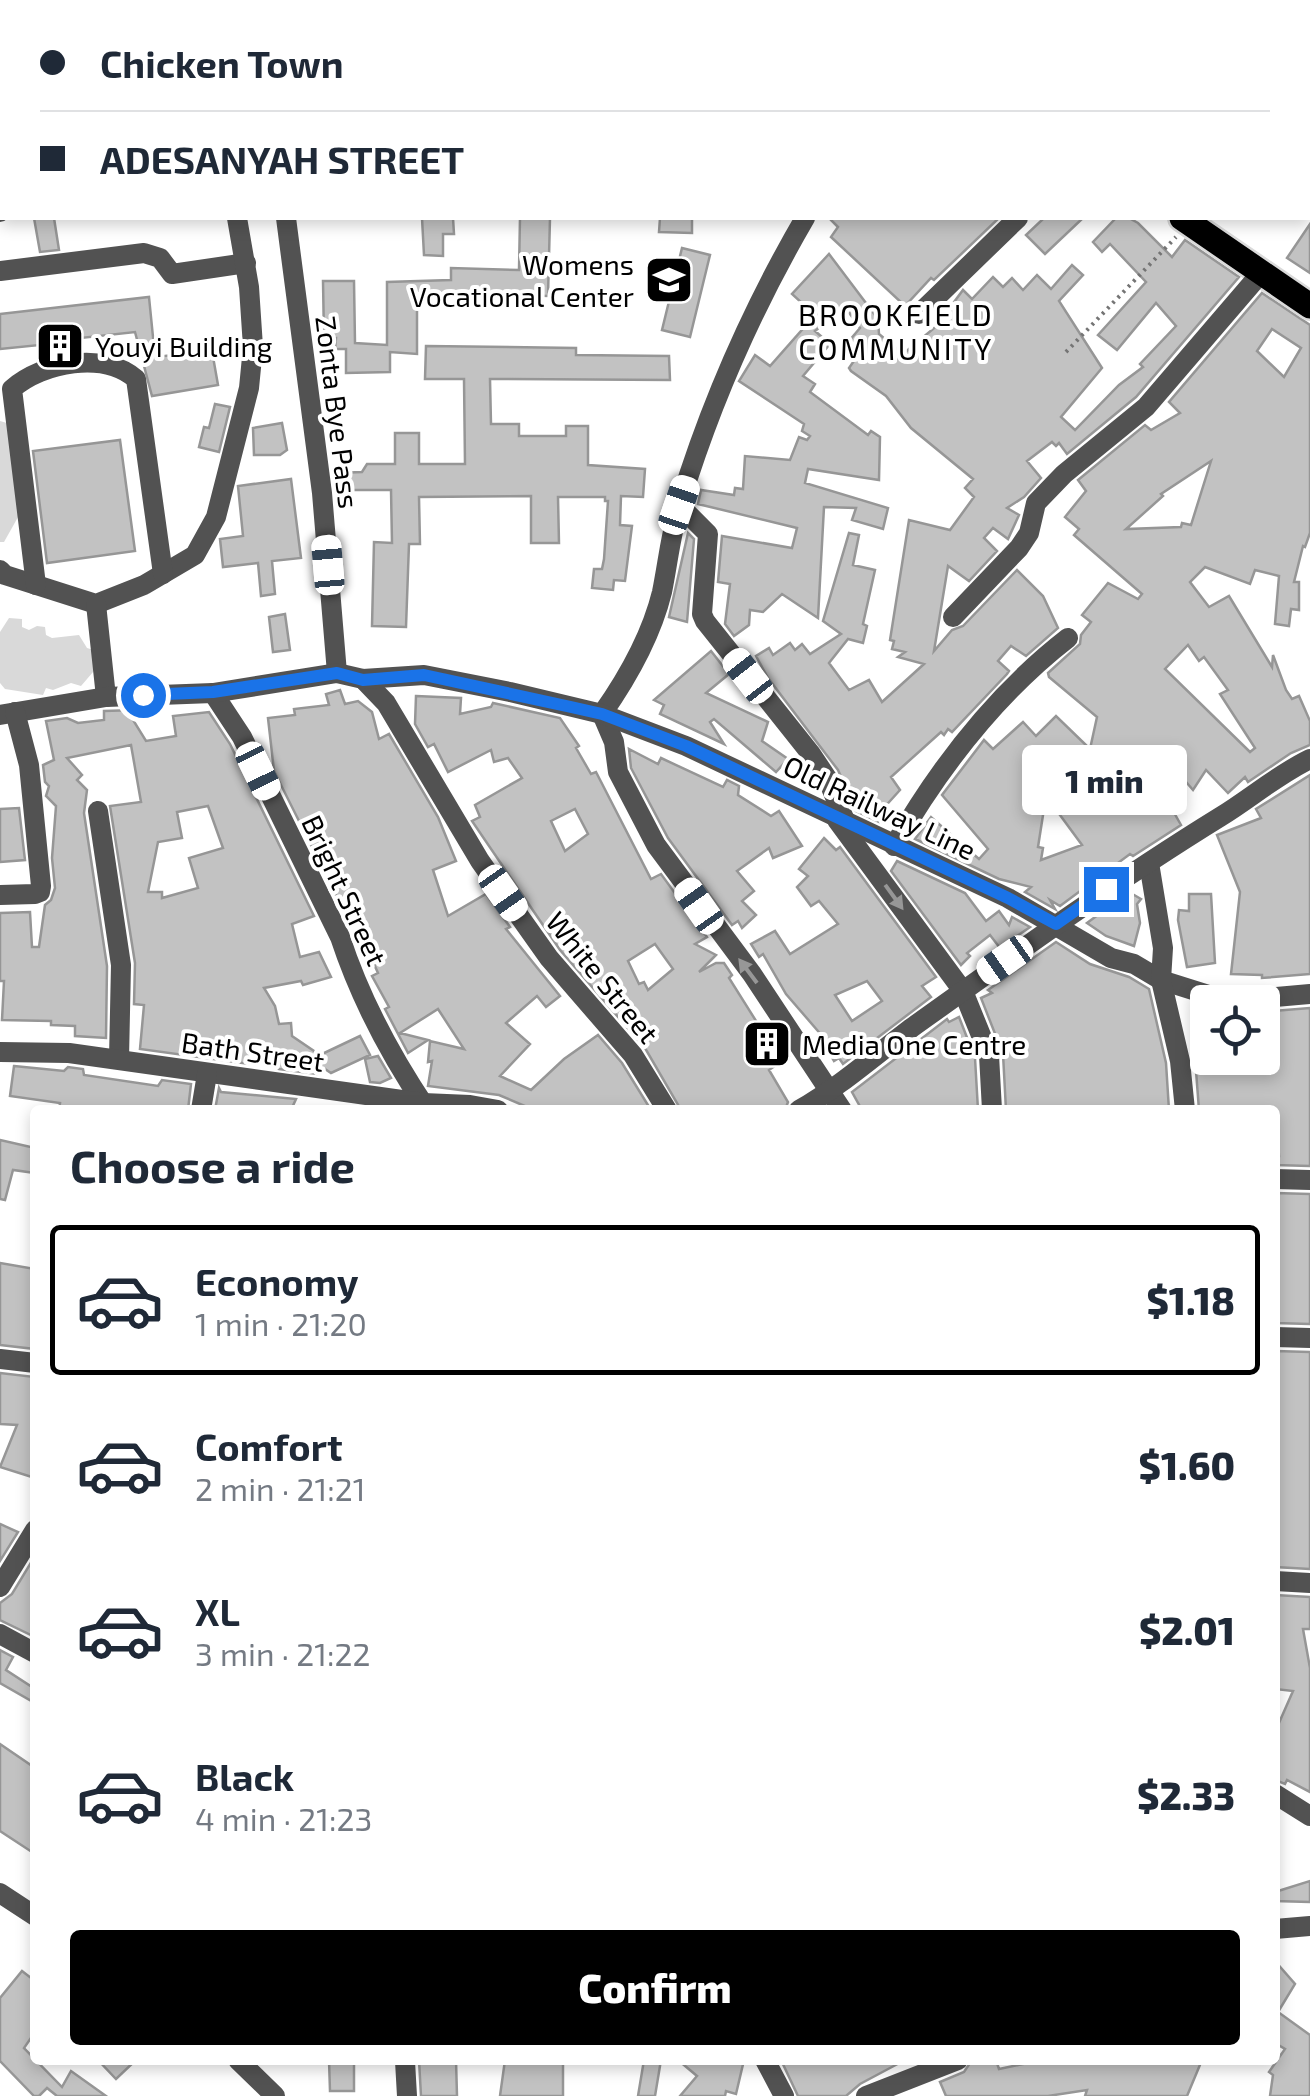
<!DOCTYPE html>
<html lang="en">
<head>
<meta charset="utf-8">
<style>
	body { margin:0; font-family:"Exo 2",sans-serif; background:#f2f2f3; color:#1f2937; height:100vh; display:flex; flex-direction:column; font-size:38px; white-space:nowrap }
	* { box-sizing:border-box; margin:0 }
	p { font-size:32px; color:#747a83 }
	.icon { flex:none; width:55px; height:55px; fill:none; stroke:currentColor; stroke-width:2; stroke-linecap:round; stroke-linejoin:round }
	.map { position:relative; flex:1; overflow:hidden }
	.panel { position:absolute; left:30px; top:1105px; width:1250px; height:960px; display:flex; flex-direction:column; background:#fff; border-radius:10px; box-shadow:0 5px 15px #0003 }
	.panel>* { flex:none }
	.guide { position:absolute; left:0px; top:0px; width:1310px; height:220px; box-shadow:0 5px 15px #0003; display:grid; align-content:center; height:220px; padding:0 40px; background:#fff }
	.fabs { position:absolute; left:1190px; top:985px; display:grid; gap:20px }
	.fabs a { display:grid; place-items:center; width:90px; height:90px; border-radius:10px; background:#fff; box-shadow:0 5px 15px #0003; font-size:50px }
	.end { position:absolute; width:45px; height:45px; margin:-22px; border:12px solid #1a73e8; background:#fff; box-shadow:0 0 0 5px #fff }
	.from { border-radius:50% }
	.bubble { position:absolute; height:70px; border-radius:10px; background:#fff; box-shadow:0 5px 15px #0003; font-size:32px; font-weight:800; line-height:70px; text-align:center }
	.car { position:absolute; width:30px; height:60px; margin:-30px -15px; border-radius:12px; box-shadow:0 0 8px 2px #0007; background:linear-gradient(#fff 24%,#345 0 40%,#fff 0 76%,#345 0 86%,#fff 0) }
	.guide b { display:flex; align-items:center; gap:35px; height:95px; font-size:38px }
	.guide b+b { border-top:2px solid #e0e1e3 }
	.guide i { width:25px; height:25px; background:#1f2937 }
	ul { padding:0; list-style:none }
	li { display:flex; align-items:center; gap:30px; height:150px; margin:0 20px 15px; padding:0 20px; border:5px solid transparent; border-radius:10px }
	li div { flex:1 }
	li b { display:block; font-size:38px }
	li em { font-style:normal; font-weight:800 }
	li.selected { border-color:#000 }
	li>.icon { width:90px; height:90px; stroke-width:1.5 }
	h2 { padding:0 40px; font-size:45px; line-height:120px }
	.button { display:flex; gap:20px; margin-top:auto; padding:20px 40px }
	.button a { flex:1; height:115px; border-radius:10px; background:#000; color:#fff; font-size:40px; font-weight:800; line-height:115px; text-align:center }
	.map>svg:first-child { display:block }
	.green { fill:#d9d9d9 }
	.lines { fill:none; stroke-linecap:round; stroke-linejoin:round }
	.stream { stroke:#a0a0a0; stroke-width:5 }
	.building { fill:#c2c2c2; stroke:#969696; stroke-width:2.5; fill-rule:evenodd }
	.major-casing { stroke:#dbdbdb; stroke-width:30 }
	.path { stroke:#747474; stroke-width:4; stroke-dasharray:2.5 5; stroke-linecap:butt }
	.minor { stroke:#525252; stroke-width:20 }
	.major { stroke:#000; stroke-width:25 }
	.oneway { fill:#979797 }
	.route { stroke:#1a73e8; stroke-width:12 }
	.labels { text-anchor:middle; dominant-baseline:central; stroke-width:8; stroke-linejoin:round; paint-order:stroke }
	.poi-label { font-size:28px; fill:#000; stroke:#fff; text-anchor:start }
	.street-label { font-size:28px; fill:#000; stroke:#fff }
	.neighbourhood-label { font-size:30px; letter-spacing:2.5px; fill:#000; stroke:#fff }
</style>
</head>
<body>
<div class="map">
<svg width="1310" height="2096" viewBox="0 0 1310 2096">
	<rect width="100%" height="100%" fill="#fff"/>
	<!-- green -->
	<g class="green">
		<polygon points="0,421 7,423 22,510 4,542 0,542"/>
		<polygon points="9,618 22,619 22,627 29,630 37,626 45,627 46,635 52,638 79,635 87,648 97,651 99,665 81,686 71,683 53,690 46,688 43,695 5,689 0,683 0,632"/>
	</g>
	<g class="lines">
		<!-- stream -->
		<g class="stream">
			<polyline points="1308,63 1310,61"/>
			<polyline points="1308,209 1310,210"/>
		</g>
	</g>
	<!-- building -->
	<g class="building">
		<polygon points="34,218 54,218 59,250 40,252"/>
		<polygon points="422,218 453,218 454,234 443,234 443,256 424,255"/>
		<polygon points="520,218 550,218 548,296 417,292 417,354 390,352 390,372 346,373 346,349 335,349 336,338 324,338 323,281 354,281 355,343 387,345 387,282 451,280 451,268 519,270"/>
		<polygon points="660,218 692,218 692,233 659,232"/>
		<polygon points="829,218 999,218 934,280 931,278 905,306 831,237 838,227"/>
		<polygon points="1044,218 1083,218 1045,254 1026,235"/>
		<polygon points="1116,218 1129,218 1138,223 1172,257 1185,240 1239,277 1136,397 1067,454 1059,443 1056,446 1052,442 1027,461 1041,478 1024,497 1007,508 1019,515 1008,539 993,528 984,538 997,551 969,581 948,566 934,651 952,630 963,626 1017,570 1043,596 1058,628 1026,656 1011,646 998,661 1009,671 1007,674 952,732 948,729 944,735 941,732 891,777 900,790 881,811 885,814 879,822 856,811 838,770 768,678 756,656 769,648 773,655 790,643 795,650 802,644 810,654 841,634 823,621 849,533 859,535 853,565 875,570 863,624 867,626 863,643 848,639 829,663 849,690 869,680 882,702 924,664 898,657 905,652 892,649 894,641 890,640 909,520 950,530 974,497 965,488 973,479 911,428 886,396 851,371 849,368 856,358 843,348 860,328 845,307 815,331 830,344 803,376 815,384 810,392 868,435 871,431 880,437 879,480 808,469 805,483 888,508 883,529 852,520 856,508 824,507 818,618 782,594 763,612 750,610 749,625 734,636 725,624 730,584 718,582 722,536 792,548 797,528 698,504 701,490 734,495 735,488 743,489 745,456 790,460 799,437 807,440 810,436 802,431 804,424 739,381 755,355 770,366 815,315 792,294 829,254 878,319 879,334 903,354 945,319 943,317 963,290 972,299 993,277 1003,287 1012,278 1023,290 1037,275 1051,289 1072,265 1083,275 1059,301 1102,368 1061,417 1075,430 1119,385 1143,367 1140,364 1176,326 1156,303 1117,350 1098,335 1146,282 1110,244 1102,252 1093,242"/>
		<polygon points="1310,224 1310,273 1287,258"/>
		<polygon points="682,248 710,255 690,337 662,330"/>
		<path d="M1262,293L1310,325V533L1305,547L1303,546L1294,582H1299V610L1291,609L1289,626L1275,624L1279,576L1255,570L1250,584L1205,567L1190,582L1209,607L1229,596L1272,667L1273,655L1286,690L1292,699L1299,696L1310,721V745L1291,753L1248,782L1245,777L1228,793L1206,770L1193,790L1174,768L1151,771L1165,804L1168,802L1181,825L1133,856L1130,854L1060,906L1050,900L1055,909L1025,892L1031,887L999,879L915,839L931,817L979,859L988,849L942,795L984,740L993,749L1023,722L1036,736L1056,716L1090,749L1097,717L1049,677L1048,673L1080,644L1081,635L1091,622L1082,615L1108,583L1138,599L1142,594L1074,535L1079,529L1065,517L1086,491L1078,480L1145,425L1151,430L1180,413L1169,402ZM1272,329L1301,348L1284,377L1257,351ZM1211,461L1191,525L1182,523L1181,527L1126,529L1163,496L1161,494ZM1188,645L1199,661L1204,657L1228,690L1220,694L1255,748L1250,752L1165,669ZM1046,796L1082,845L1041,860L1043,848L1038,847Z"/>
		<polygon points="149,297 155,357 212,351 218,385 152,396 135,332 80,338 81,347 40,352 39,345 0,349 0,314"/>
		<polygon points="426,346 576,348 576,355 669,356 670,380 490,379 491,424 519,424 519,436 566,436 566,426 588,426 588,465 645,469 643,497 621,496 620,525 632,526 625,581 614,580 613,590 592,588 594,569 602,569 604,559 608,501 605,501 605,497 558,497 559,543 531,543 531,496 419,497 420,544 409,544 406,627 372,626 374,542 392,543 391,490 338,490 337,473 362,472 367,464 395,464 395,433 419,433 419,464 465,464 464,379 425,379"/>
		<polygon points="215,404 230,407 219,452 199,447 204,427 209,428"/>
		<polygon points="282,423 287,450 280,455 254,455 253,428"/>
		<polygon points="120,440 135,551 47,563 33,451"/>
		<polygon points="291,479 301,558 272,561 275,594 261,596 258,563 223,567 220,539 243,536 238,486"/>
		<polygon points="688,533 694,539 687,622 669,617"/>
		<polygon points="285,614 290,650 273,652 269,617"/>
		<polygon points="711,651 729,674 706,693 768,722 762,741 788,759 776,772 714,719 710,722 724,744 660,714 664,705 654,700"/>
		<polygon points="340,690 345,704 358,701 372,712 379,739 389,734 438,817 456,861 433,870 448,916 486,894 510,927 506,929 560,996 546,1007 537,996 506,1023 530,1044 500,1076 531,1090 564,1059 598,1035 622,1063 651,1110 534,1110 499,1095 428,1086 432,1061 428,1062 430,1041 464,1049 438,1009 400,1033 428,1040 408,1053 385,1009 389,1007 372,976 378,973 369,953 373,952 359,921 351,925 274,771 268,718 295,715 294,709 329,705 326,694"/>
		<path d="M416,696L461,698L460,714L491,707L493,703L560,718L579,746L576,748L591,774L596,772L651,879L661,874L707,937L695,944L716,955L699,972L716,963H724L732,975L729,978L763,1032L770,1027L788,1053L789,1056L769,1070L788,1102L785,1110H681L645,1048L560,950L472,821L480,817L475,805L522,778L508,758L494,762L491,750L448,772L434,744L428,747L415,724ZM575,809L588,834L565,851L551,821ZM655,944L673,969L648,990L644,982L639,984L628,961Z"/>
		<path d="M137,710L133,720L146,741L176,736L173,716L209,712L230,744L314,916L292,924L300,957L319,952L331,977L303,985L301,981L264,988L275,1006L279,1024L291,1023L292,1036L320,1055L360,1036L370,1055L331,1073L322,1067L317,1074L279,1069L256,1051L249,1064L140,1049L144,1005L134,1004L135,963L110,806L141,802L131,745L67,758L82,775L77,780L87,790L84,813L107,966L106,1038L75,1036V1026L51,1025V1021L2,1020L4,981H0V913L30,912L32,947H39L45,905L51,900L55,888L52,858L56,806L46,796L49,786L45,782L43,765L54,760L46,721L67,718L78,723L104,720V711ZM208,806L223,848L189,858L198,888L162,898V892H148L158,842L182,838L177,812Z"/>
		<polygon points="629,749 658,764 661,758 723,787 727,780 739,786 738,795 771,816 779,811 802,846 773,858 769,848 737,871 754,891 742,901 756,915 742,928 738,921 732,925 668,838 631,768"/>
		<polygon points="1310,775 1310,974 1262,978 1262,975 1231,974 1240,892 1217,835 1261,818 1256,809"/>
		<polygon points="19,808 25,860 0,862 0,809"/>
		<path d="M824,838L836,850L840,847L936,977L922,986L931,997L843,1064L839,1058L834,1061L826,1047L830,1045L786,994L763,954L759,957L751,944L775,931L790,954L838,924L819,901L811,906L797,887L808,876L799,869ZM867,981L882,1001L852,1021L835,995Z"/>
		<polygon points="897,861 965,893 986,921 999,911 1009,925 1012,917 1030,927 1000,948 990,935 967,953 970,956 961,965 891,871"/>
		<polygon points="1129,892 1141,899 1137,904 1140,923 1134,946 1106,936 1087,923"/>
		<polygon points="1189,894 1211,894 1215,963 1187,967 1178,920 1179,910 1189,911"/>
		<polygon points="1056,942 1090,964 1129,977 1149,989 1166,1063 1169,1110 1006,1110 1003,1054 981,998 992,993 988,990"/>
		<polygon points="1310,1008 1310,1166 1275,1165 1275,1156 1279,1156 1276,1110 1199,1110 1192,1018 1208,1016 1208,1058 1262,1058 1262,1012"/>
		<polygon points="959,1017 975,1058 978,1110 862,1110 852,1092 947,1019 949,1022"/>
		<polygon points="378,1056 391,1078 380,1083 370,1082 365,1059"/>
		<polygon points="14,1066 64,1071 68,1067 83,1069 84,1075 158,1086 162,1080 191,1084 188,1110 59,1110 60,1103 10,1096"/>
		<polygon points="219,1088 221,1092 296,1099 291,1110 215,1110"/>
		<polygon points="0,1140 35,1148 35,1173 13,1170 5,1200 0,1199"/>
		<polygon points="1275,1193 1310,1194 1310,1324 1275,1323"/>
		<polygon points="0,1263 35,1269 35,1349 0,1345"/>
		<polygon points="1275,1351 1310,1352 1310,1569 1275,1567"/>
		<polygon points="0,1373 35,1377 35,1478 0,1467 17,1425 0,1424"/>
		<polygon points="0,1524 18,1532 0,1561"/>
		<polygon points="35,1556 35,1637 0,1620 0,1603 12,1594"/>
		<polygon points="1275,1595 1310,1597 1310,1629 1303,1629 1310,1668 1310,1792 1287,1780 1285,1784 1275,1780 1275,1732 1293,1691 1275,1689"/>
		<polygon points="0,1650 13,1657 6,1670 35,1689 35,1703 0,1683"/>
		<polygon points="0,1744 35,1768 35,1854 0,1831"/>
		<polygon points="1310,1881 1310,1902 1275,1901 1275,1892"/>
		<polygon points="1275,1961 1295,1984 1278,2012 1310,2035 1310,2096 1270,2096 1273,2075 1269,2072 1285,2049 1275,2043"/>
		<polygon points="22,1971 35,1981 35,2032 24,2048 62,2087 71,2071 106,2096 57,2096 47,2088 39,2096 34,2096 0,2061 0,1998"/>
		<polygon points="98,2060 136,2060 116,2079"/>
		<polygon points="329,2060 354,2060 354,2091 330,2091"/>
		<polygon points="419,2060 456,2060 457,2096 421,2096"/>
		<polygon points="505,2060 563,2060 563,2096 500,2096"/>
		<polygon points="644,2060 661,2060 655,2096 638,2096"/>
		<polygon points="678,2060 744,2060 736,2094 726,2091 725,2096 680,2096 697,2076"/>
		<polygon points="781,2060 905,2060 860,2084 846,2096 798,2096"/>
		<polygon points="972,2060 996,2060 999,2069 1042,2060 1202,2060 1187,2096 1085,2096 1087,2090 1048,2096 946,2096 940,2082 964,2072"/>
	</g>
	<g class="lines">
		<!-- major casing -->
		<g class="major-casing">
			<g id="major">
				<polyline points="978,2 980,0"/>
				<polyline points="0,115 2,115"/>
				<polyline points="0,140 2,139"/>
				<polyline points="1182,218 1310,306"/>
			</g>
		</g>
		<!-- path -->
		<polyline class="path" points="1066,352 1176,237"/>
		<!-- minor -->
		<g class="minor">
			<polyline points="3,0 10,2"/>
			<polyline points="361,0 364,2"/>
			<polyline points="505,0 530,2"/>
			<polyline points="448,2 450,0"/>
			<polyline points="477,2 483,0"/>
			<polyline points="0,212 2,210"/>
			<polyline points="286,218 322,493 337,673"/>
			<path d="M805,218C752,309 711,402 680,503C671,532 668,562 662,592C651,637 628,677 602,714L614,742L618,772L656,845L752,974L842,1110"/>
			<polyline points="0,271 144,253 160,258 172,274 246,263"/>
			<polyline points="919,314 1018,218"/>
			<polyline points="679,505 708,534 702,614 705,621 811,754 827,778 846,823"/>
			<polyline points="0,570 5,575 96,604 144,585 195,555 216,517 249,388 253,347 249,287 237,218"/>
			<path d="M36,585L12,389C43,362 104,351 136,379L163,574"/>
			<polyline points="96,604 106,697"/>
			<polyline points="953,617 1019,548 1029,533 1036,503 1064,474 1146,407 1261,273"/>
			<polyline points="363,679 386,703 480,861 549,958 633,1055 667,1110"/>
			<path d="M213,693L242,737L340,937C360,998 391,1056 426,1108"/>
			<polyline points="0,715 106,697 213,693 337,673 363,679 424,675 510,692 602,714 686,746 1008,898 1111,958 1134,964 1161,980 1215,997 1240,1000 1310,994"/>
			<polyline points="98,811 121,965 119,1059"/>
			<polyline points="837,820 963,991 989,1055 992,1110"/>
			<path d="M894,846C939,768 997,693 1068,638"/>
			<polyline points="1149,863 1163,948 1161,980 1180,1061 1185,1110"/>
			<polyline points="0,895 35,894 40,892 41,886 29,765 15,712"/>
			<polyline points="0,1052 69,1053 423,1103 470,1105 498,1110"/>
			<polyline points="201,1110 207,1074"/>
			<path d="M799,1110C839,1087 873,1057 910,1029C1012,956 1113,883 1220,817C1251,798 1277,775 1310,759"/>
			<polyline points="1275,1179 1310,1180"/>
			<polyline points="1275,1337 1310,1338"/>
			<polyline points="0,1359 35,1363"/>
			<polyline points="1275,1581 1310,1583"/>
			<polyline points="0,1587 35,1530"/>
			<polyline points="0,1634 35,1653"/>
			<polyline points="1275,1794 1310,1816"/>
			<polyline points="0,1893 35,1916"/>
			<polyline points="1275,1929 1310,1926"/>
			<polyline points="238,2060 275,2096"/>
			<polyline points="765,2060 784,2096"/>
			<polyline points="405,2061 407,2096"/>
			<polyline points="866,2096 958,2060"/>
		</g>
		<!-- major -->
		<use href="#major" class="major"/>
	</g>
	<!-- one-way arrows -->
	<defs><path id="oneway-solid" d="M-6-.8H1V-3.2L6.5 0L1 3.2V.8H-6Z" transform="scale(2.5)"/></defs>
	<g class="oneway">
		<use href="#oneway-solid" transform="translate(894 897) rotate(54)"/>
		<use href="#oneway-solid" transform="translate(748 971) rotate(-127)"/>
	</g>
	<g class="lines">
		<!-- route -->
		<polyline class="route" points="143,695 213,692 337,673 363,680 424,675 571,707 602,714 686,746 1008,898 1056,924 1106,889"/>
	</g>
	<!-- icons -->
	<defs>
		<g id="university-square" transform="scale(2.5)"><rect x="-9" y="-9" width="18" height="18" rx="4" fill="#000" stroke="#fff"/><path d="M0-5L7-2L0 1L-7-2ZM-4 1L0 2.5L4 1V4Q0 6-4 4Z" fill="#fff"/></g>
		<g id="building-square" transform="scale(2.5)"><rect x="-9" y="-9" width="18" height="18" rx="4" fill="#000" stroke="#fff"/><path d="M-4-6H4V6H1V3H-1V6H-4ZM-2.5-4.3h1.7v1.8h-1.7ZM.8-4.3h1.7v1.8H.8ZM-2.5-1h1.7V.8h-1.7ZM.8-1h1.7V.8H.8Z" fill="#fff"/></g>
	</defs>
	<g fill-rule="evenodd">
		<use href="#university-square" x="669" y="280"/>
		<use href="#building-square" x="60" y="346"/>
		<use href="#building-square" x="767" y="1044"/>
	</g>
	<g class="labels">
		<!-- poi labels -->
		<g class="poi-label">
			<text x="634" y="264" text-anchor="end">Womens<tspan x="634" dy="32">Vocational Center</tspan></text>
			<text x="95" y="346">Youyi Building</text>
			<text x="802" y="1044">Media One Centre</text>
		</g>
		<!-- street labels -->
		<g class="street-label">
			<text transform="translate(338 412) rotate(83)">Zonta Bye Pass</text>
			<text transform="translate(880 807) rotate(25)">Old Railway Line</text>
			<text transform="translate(345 890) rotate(65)">Bright Street</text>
			<text transform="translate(603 977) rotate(51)">White Street</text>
			<text transform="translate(253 1051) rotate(8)">Bath Street</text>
		</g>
		<!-- neighbourhood labels -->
		<g class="neighbourhood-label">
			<text x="896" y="314">BROOKFIELD<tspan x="896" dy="34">COMMUNITY</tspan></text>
		</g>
	</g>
</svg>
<div class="fabs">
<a><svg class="icon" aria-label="locate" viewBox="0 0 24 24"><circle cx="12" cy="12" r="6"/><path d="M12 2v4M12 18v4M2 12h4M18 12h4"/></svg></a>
</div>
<i class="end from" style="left:143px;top:695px"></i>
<i class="end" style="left:1106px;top:889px"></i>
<div class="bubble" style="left:1022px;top:745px;width:165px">1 min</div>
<i class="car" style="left:679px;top:505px;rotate:19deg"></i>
<i class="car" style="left:328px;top:565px;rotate:355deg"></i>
<i class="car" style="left:748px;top:676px;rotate:322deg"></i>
<i class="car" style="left:258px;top:771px;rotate:154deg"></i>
<i class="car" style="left:503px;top:893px;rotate:145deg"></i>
<i class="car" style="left:699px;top:906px;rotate:325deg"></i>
<i class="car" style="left:1005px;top:960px;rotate:235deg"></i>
<div class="guide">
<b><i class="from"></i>Chicken Town</b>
<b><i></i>ADESANYAH STREET</b>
</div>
<section class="panel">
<h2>Choose a ride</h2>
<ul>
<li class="selected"><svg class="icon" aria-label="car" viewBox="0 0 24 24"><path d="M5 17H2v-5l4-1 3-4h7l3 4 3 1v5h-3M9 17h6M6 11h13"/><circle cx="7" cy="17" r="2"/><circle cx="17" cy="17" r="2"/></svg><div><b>Economy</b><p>1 min · 21:20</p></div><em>$1.18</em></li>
<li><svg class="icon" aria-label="car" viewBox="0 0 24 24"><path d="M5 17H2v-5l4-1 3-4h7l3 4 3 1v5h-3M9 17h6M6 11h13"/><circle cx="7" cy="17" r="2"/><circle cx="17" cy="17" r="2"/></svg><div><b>Comfort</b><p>2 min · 21:21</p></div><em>$1.60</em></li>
<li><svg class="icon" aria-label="car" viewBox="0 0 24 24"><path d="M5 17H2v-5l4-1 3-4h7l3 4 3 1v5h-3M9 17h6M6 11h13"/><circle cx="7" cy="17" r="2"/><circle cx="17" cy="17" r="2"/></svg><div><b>XL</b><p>3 min · 21:22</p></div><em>$2.01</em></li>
<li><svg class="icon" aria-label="car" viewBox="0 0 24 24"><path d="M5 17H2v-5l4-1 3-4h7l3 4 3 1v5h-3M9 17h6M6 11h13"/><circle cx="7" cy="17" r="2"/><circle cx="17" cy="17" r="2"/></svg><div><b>Black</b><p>4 min · 21:23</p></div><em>$2.33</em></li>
</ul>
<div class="button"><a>Confirm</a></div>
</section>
</div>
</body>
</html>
